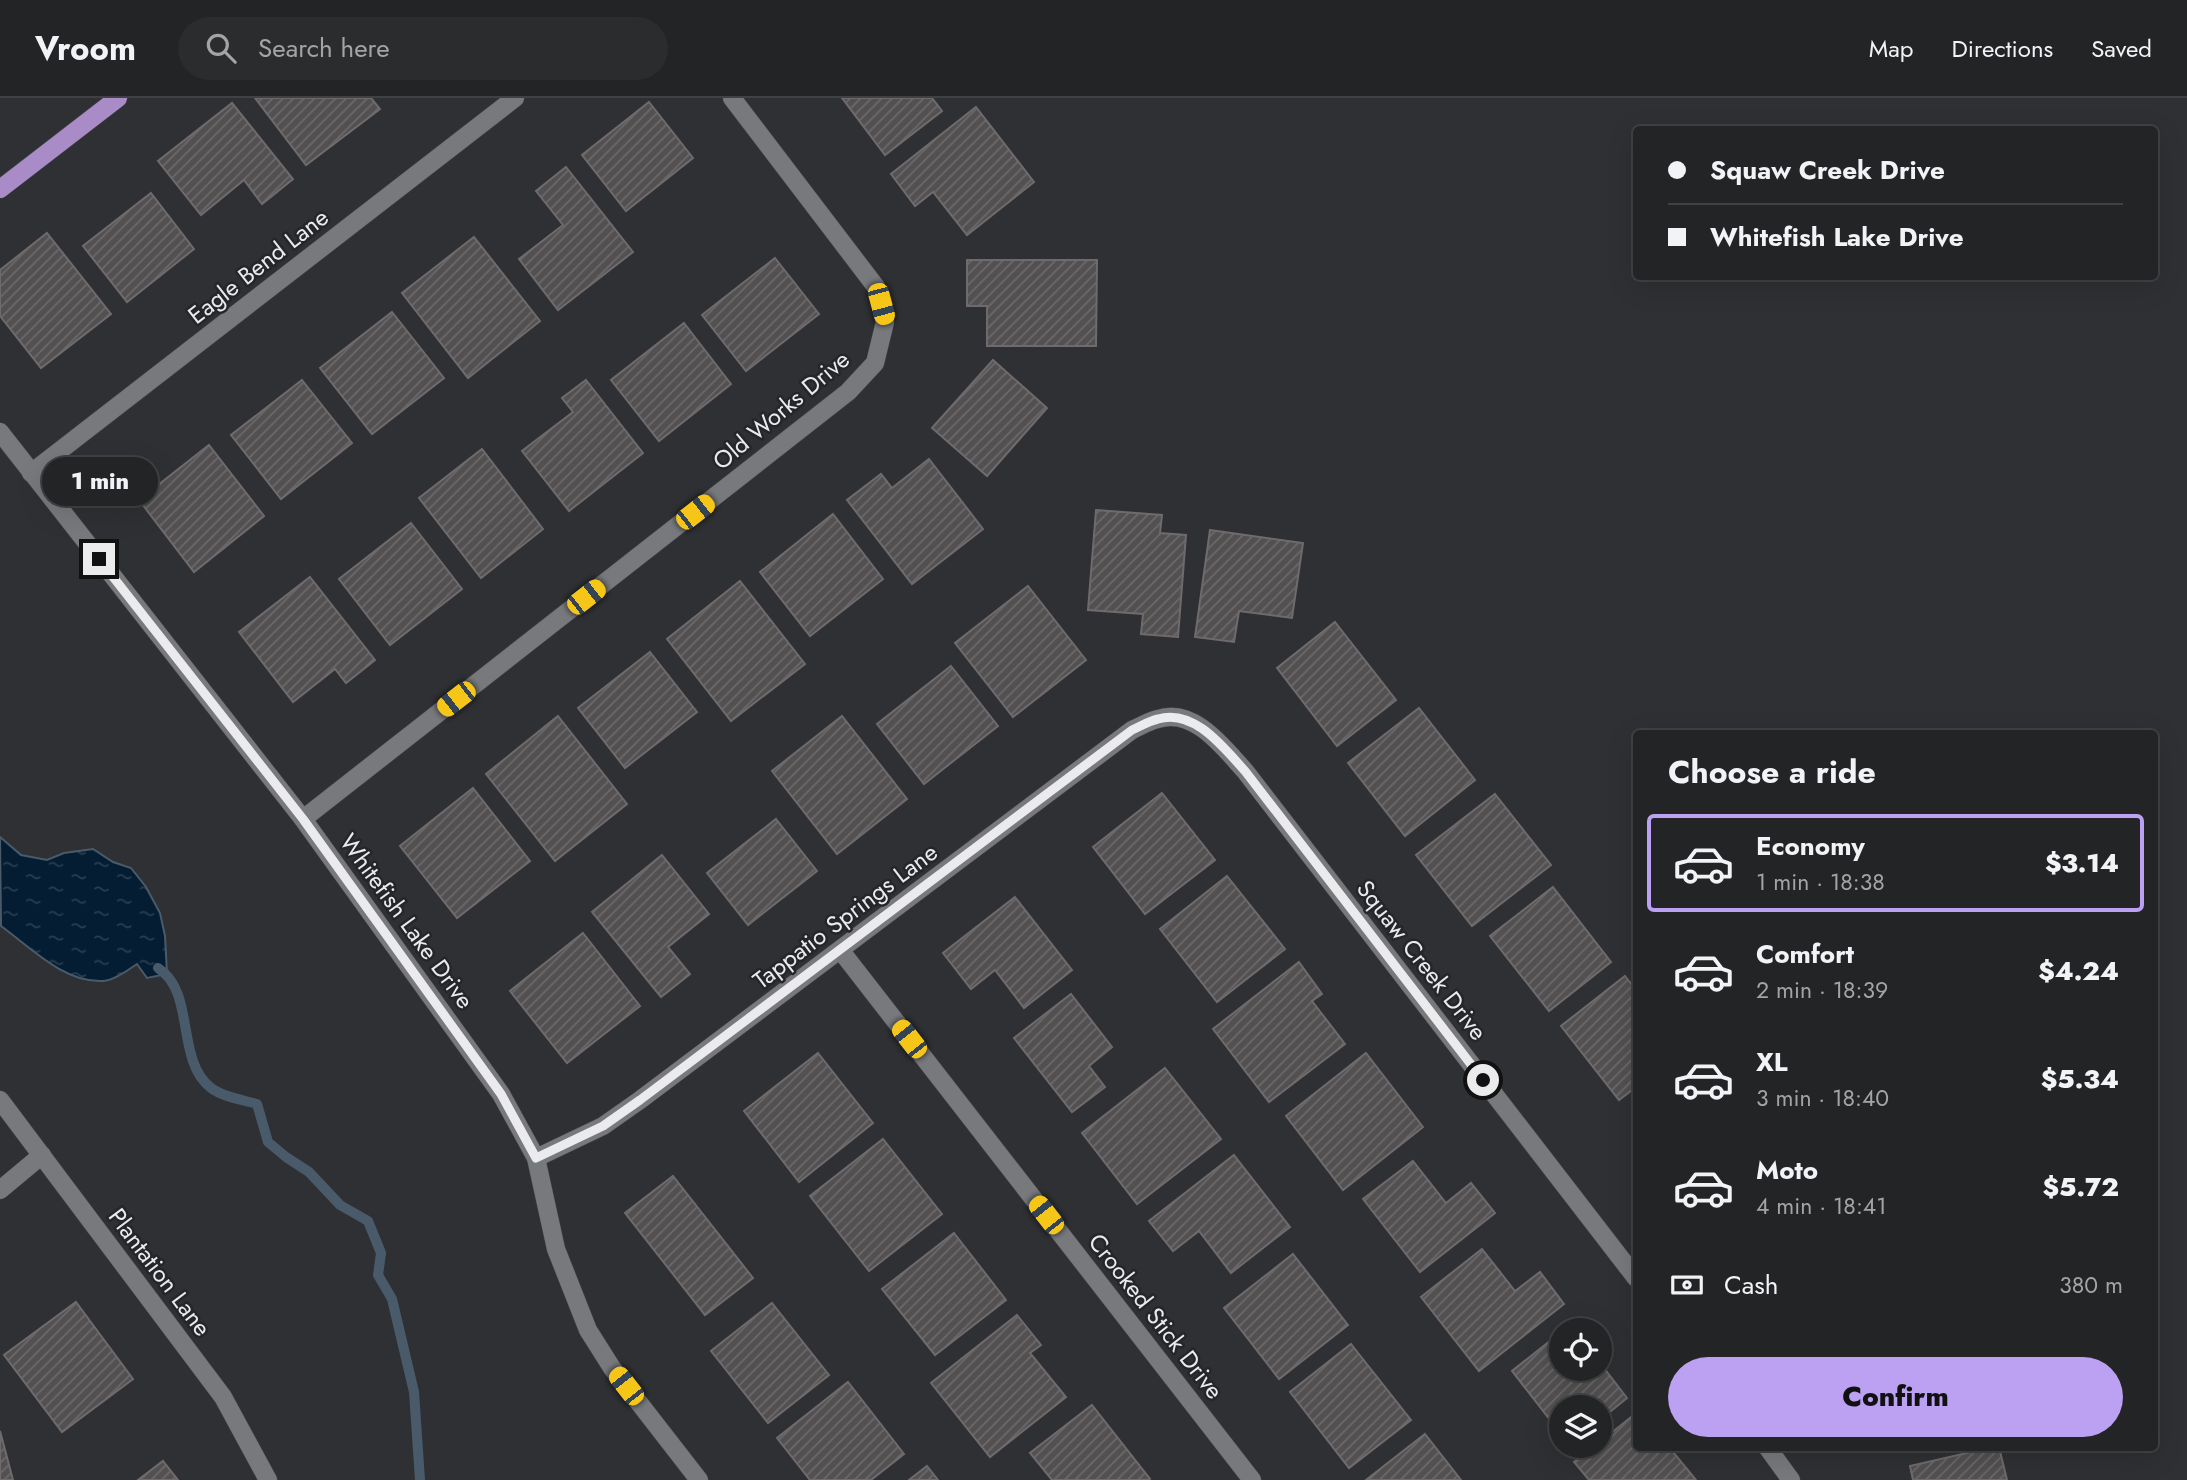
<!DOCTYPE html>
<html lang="en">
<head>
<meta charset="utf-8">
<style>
	body { margin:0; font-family:Jost,sans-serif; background:#2b2c2e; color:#f1f3f6; height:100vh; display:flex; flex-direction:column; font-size:26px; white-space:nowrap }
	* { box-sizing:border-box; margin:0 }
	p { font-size:23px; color:#a3a4a7 }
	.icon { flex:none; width:38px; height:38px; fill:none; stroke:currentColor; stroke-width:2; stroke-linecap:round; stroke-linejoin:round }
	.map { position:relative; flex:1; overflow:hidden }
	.drawer { position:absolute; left:1633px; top:632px; width:525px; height:721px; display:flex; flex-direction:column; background:#232426; border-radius:7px; box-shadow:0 7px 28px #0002,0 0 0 2px #404143 }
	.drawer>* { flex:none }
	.guide { position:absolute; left:1633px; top:28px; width:525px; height:154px; border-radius:7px; box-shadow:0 7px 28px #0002,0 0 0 2px #404143; display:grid; align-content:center; height:154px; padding:0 35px; background:#232426 }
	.buttons { position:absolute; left:1549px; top:1220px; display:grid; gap:14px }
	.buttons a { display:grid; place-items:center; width:63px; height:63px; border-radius:50%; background:#232426; box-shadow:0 7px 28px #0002,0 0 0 2px #404143; font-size:35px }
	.end { position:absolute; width:32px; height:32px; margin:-16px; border:9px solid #ebebed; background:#111; box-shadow:0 0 0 4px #111 }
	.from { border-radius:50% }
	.bubble { position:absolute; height:49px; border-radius:24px; background:#232426; box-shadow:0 7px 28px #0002,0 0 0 2px #404143; font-size:23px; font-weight:800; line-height:49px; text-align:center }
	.car { position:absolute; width:21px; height:42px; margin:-21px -10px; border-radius:9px; box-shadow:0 0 5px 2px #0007; background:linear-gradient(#f5c518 24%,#345 0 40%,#f5c518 0 76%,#345 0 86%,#f5c518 0) }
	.guide b { display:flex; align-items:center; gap:24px; height:66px; font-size:26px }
	.guide b+b { border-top:2px solid #404143 }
	.guide i { width:18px; height:18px; background:#f1f3f6 }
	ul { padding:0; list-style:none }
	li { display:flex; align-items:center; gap:21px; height:98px; margin:0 14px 10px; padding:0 21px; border:4px solid transparent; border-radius:7px }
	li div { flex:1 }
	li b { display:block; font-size:26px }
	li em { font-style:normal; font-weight:800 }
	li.current { border-color:#bca0f2 }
	li>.icon { width:63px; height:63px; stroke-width:1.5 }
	h2 { padding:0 35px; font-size:32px; line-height:84px }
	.pay { display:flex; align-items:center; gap:18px; height:77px; padding:0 35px; font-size:26px }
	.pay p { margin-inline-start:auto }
	.action { display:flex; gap:14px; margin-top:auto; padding:14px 35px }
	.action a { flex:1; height:80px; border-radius:42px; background:#bca0f2; color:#111; font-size:28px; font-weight:800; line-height:80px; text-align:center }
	header { display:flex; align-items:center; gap:42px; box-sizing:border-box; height:98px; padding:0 35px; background:#232426; border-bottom:2px solid #404143 }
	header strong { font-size:33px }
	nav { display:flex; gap:38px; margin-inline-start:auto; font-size:24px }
	.search { width:490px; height:63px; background:#2b2c2e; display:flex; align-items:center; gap:18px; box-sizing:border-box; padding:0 24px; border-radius:38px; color:#a3a4a7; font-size:26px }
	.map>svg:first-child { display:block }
	.water { fill:url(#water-ripples); stroke:#495b6a; stroke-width:2 }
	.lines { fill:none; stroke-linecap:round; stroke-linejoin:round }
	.stream { stroke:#495b6a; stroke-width:10 }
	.building { fill:url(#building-hatch); stroke:#6f6b6c; stroke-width:2 }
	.minor-casing { stroke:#4a4b4d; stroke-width:19 }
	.major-casing { stroke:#4a4b4d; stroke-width:19 }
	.minor { stroke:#77797c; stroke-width:18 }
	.major { stroke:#a98bc7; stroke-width:18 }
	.route { stroke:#ebebed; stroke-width:9 }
	.labels { text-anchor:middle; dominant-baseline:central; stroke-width:5; stroke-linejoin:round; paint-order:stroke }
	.street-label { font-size:24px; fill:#ebebed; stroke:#252629 }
</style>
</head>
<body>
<header>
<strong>Vroom</strong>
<div class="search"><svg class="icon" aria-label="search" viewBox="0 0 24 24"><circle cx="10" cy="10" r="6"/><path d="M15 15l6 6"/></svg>Search here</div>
<nav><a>Map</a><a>Directions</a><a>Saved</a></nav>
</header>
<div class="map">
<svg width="2187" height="1382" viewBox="0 0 2187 1382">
	<defs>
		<pattern id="water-ripples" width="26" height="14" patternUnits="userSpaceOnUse" patternTransform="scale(1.75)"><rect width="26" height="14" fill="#041d32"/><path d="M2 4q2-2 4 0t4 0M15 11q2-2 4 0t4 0" fill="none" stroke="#293e50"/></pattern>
		<pattern id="building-hatch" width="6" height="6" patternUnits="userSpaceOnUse" patternTransform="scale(1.75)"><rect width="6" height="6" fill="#535051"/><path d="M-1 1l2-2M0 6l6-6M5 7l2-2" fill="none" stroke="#6c696a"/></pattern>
	</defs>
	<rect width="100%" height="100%" fill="#2f3033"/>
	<!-- water -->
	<path class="water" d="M0,739L21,757L47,762L64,755L93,751L113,764L131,770L146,789L160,815L165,838L167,876L147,880L137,866C128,872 115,882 103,883C64,885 30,849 1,828Z"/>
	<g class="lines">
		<!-- stream -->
		<path class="stream" d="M158,870C196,894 175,962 211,990C223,999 243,1002 257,1006L268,1044L286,1059L309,1074L340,1107L368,1123L381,1155L378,1177L392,1201L414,1294L420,1382"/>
	</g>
	<!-- building -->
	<g class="building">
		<polygon points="255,0 371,0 380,11 306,67"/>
		<polygon points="842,0 932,0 942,13 885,57"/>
		<polygon points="649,4 693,60 626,113 582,57"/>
		<polygon points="232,5 293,81 262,106 244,82 201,117 158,63"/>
		<polygon points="976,9 1034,84 967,137 933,94 915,108 891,76"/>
		<polygon points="566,69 633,154 558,212 519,161 563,127 536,93"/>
		<polygon points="151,95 194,151 127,204 83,148"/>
		<polygon points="47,135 111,216 41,270 0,218 0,172"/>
		<polygon points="474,139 540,223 468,280 402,195"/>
		<polygon points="775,160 819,216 746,273 702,217"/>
		<polygon points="967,162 1097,162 1096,248 987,248 987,208 967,208"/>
		<polygon points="392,214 444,280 372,336 320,270"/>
		<polygon points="684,225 731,286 659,343 611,282"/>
		<polygon points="993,262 1047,310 987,378 932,330"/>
		<polygon points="302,282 352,345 281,401 231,337"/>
		<polygon points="586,282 643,355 569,413 522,353 573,314 562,300"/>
		<polygon points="209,347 264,418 194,474 139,402"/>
		<polygon points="482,351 543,431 481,480 419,400"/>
		<polygon points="929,361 983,431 912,486 847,402 881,376 892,390"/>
		<polygon points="1096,412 1162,417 1160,435 1186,437 1178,539 1141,536 1143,516 1088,512"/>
		<polygon points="833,416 883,481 810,538 760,474"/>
		<polygon points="411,425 462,491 390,547 339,481"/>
		<polygon points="1210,432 1303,445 1292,520 1239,513 1234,544 1195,539"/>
		<polygon points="310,479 375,562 346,585 335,571 293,604 239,534"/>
		<polygon points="740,483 805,566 731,623 667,541"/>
		<polygon points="1028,488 1086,562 1013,619 955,545"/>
		<polygon points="1335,524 1396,602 1337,648 1277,570"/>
		<polygon points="650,554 697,614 625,670 578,610"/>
		<polygon points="951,568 998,628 924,686 877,626"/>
		<polygon points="1419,610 1475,682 1405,738 1348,665"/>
		<polygon points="558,618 627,706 555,763 486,676"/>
		<polygon points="842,618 907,701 837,756 772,673"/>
		<polygon points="473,690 530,763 457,820 400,748"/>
		<polygon points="1162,695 1215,762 1145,816 1093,749"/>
		<polygon points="1495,696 1551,767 1472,828 1416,757"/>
		<polygon points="776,721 817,773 748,827 707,775"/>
		<polygon points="662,757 709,816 668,849 690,876 661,899 592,814"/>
		<polygon points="1227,778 1285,851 1217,904 1160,831"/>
		<polygon points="1553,789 1611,864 1549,913 1490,838"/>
		<polygon points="1015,799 1072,872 1024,910 995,872 971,891 943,855"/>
		<polygon points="583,835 640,908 567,965 510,893"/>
		<polygon points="1299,864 1322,896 1312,903 1345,946 1269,1004 1213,931"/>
		<polygon points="1625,878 1636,892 1636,989 1619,1002 1561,928"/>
		<polygon points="1071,896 1112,949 1089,968 1105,989 1072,1014 1014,940"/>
		<polygon points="818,955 873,1025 799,1084 744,1013"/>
		<polygon points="1366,955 1423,1029 1343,1092 1286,1018"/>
		<polygon points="1165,970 1221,1041 1137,1106 1082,1035"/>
		<polygon points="883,1041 942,1116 869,1173 810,1098"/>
		<polygon points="1234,1057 1290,1129 1231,1175 1199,1133 1173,1153 1149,1123"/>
		<polygon points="1413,1063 1446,1105 1471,1085 1495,1115 1420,1174 1363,1101"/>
		<polygon points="673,1078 753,1180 705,1217 625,1115"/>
		<polygon points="954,1135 1006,1202 935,1257 882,1191"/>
		<polygon points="1482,1151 1515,1193 1540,1174 1564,1206 1479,1273 1421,1199"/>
		<polygon points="1293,1156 1348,1227 1279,1281 1224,1210"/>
		<polygon points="76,1204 133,1281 62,1334 4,1257"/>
		<polygon points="772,1205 829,1277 768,1325 711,1253"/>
		<polygon points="1017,1217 1041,1247 1030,1255 1066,1299 990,1359 931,1285"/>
		<polygon points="1561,1234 1561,1270 1600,1270 1600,1265 1627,1300 1600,1322 1600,1309 1561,1309 1561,1336 1512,1273"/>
		<polygon points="1351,1246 1411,1322 1349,1370 1290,1294"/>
		<polygon points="848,1284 904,1356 871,1382 810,1382 777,1340"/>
		<polygon points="1092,1307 1150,1381 1149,1382 1052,1382 1030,1355"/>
		<polygon points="1636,1315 1636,1349 1669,1349 1696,1382 1589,1382 1574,1364 1595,1348 1600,1348 1600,1344"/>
		<polygon points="0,1333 13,1382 0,1382"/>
		<polygon points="1425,1336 1461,1382 1366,1382"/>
		<polygon points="1993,1349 1999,1349 2007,1382 1913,1382 1910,1368"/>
		<polygon points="163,1363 178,1382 138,1382"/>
		<polygon points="927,1368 938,1382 909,1382"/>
	</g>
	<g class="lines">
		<!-- minor casing -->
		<g class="minor-casing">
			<g id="minor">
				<polyline points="0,334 303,721 501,996 536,1060 556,1151 588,1232 612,1270 699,1382"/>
				<polyline points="31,375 515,0"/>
				<polyline points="303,721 848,294 875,265 885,224 876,189 732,0"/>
				<polyline points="841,853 1252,1382"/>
				<polyline points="0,1002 223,1299 268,1382"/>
				<path d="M536,1060L603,1028L640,1002L1132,632C1141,628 1149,623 1158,621C1194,609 1224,650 1245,673L1636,1180"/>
				<polyline points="0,1092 42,1057"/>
				<polyline points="1767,1349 1791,1382"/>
			</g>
		</g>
		<!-- major casing -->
		<g class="major-casing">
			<polyline id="major" points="0,91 118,0"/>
		</g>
		<!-- minor -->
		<use href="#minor" class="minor"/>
		<!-- major -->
		<use href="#major" class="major"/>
	</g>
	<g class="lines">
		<!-- route -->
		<path class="route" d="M99,461L303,721L501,996L536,1060L603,1028L640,1002L1132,632C1141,628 1149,623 1158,621C1194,610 1224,650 1245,673L1483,982"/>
	</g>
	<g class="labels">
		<!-- street labels -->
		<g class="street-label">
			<text transform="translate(258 168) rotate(-38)">Eagle Bend Lane</text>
			<text transform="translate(781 312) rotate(-40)">Old Works Drive</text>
			<text transform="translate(845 818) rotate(-37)">Tappatio Springs Lane</text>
			<text transform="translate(407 823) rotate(54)">Whitefish Lake Drive</text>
			<text transform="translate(1422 862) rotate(52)">Squaw Creek Drive</text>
			<text transform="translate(160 1174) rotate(53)">Plantation Lane</text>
			<text transform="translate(1156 1218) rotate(52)">Crooked Stick Drive</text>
		</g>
	</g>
</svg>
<div class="buttons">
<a><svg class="icon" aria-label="locate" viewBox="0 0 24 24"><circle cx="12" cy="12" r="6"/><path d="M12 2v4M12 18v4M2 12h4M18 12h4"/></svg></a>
<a><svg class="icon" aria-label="layers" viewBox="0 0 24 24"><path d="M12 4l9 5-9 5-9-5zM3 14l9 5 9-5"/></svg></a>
</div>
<i class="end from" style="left:1483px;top:982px"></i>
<i class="end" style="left:99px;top:461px"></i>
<div class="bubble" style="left:42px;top:359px;width:116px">1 min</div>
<i class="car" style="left:881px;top:206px;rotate:165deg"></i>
<i class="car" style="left:695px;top:414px;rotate:52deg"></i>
<i class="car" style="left:586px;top:499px;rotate:52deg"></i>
<i class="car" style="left:456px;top:601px;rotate:232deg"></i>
<i class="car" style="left:909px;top:941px;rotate:322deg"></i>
<i class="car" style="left:1046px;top:1117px;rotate:322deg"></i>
<i class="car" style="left:626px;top:1288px;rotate:322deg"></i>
<div class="guide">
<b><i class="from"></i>Squaw Creek Drive</b>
<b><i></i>Whitefish Lake Drive</b>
</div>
<section class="drawer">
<h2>Choose a ride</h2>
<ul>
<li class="current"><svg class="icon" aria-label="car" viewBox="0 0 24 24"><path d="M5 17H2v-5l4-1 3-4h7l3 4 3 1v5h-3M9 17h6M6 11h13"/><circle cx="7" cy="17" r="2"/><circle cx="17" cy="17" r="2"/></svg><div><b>Economy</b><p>1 min · 18:38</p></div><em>$3.14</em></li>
<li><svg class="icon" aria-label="car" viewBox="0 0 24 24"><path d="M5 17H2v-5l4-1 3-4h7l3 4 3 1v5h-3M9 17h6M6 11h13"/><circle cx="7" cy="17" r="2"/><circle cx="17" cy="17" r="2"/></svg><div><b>Comfort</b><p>2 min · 18:39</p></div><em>$4.24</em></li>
<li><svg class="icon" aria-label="car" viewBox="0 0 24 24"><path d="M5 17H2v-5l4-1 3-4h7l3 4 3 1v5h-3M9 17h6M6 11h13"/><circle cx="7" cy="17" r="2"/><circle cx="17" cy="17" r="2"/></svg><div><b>XL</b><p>3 min · 18:40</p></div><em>$5.34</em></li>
<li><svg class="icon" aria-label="car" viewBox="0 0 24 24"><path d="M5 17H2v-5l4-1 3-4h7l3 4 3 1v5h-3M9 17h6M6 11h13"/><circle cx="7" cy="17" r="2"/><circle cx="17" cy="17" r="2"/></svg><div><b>Moto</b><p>4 min · 18:41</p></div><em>$5.72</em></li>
</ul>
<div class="pay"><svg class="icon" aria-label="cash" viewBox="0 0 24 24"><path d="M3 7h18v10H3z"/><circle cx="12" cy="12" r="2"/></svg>Cash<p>380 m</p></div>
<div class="action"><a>Confirm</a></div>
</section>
</div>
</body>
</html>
